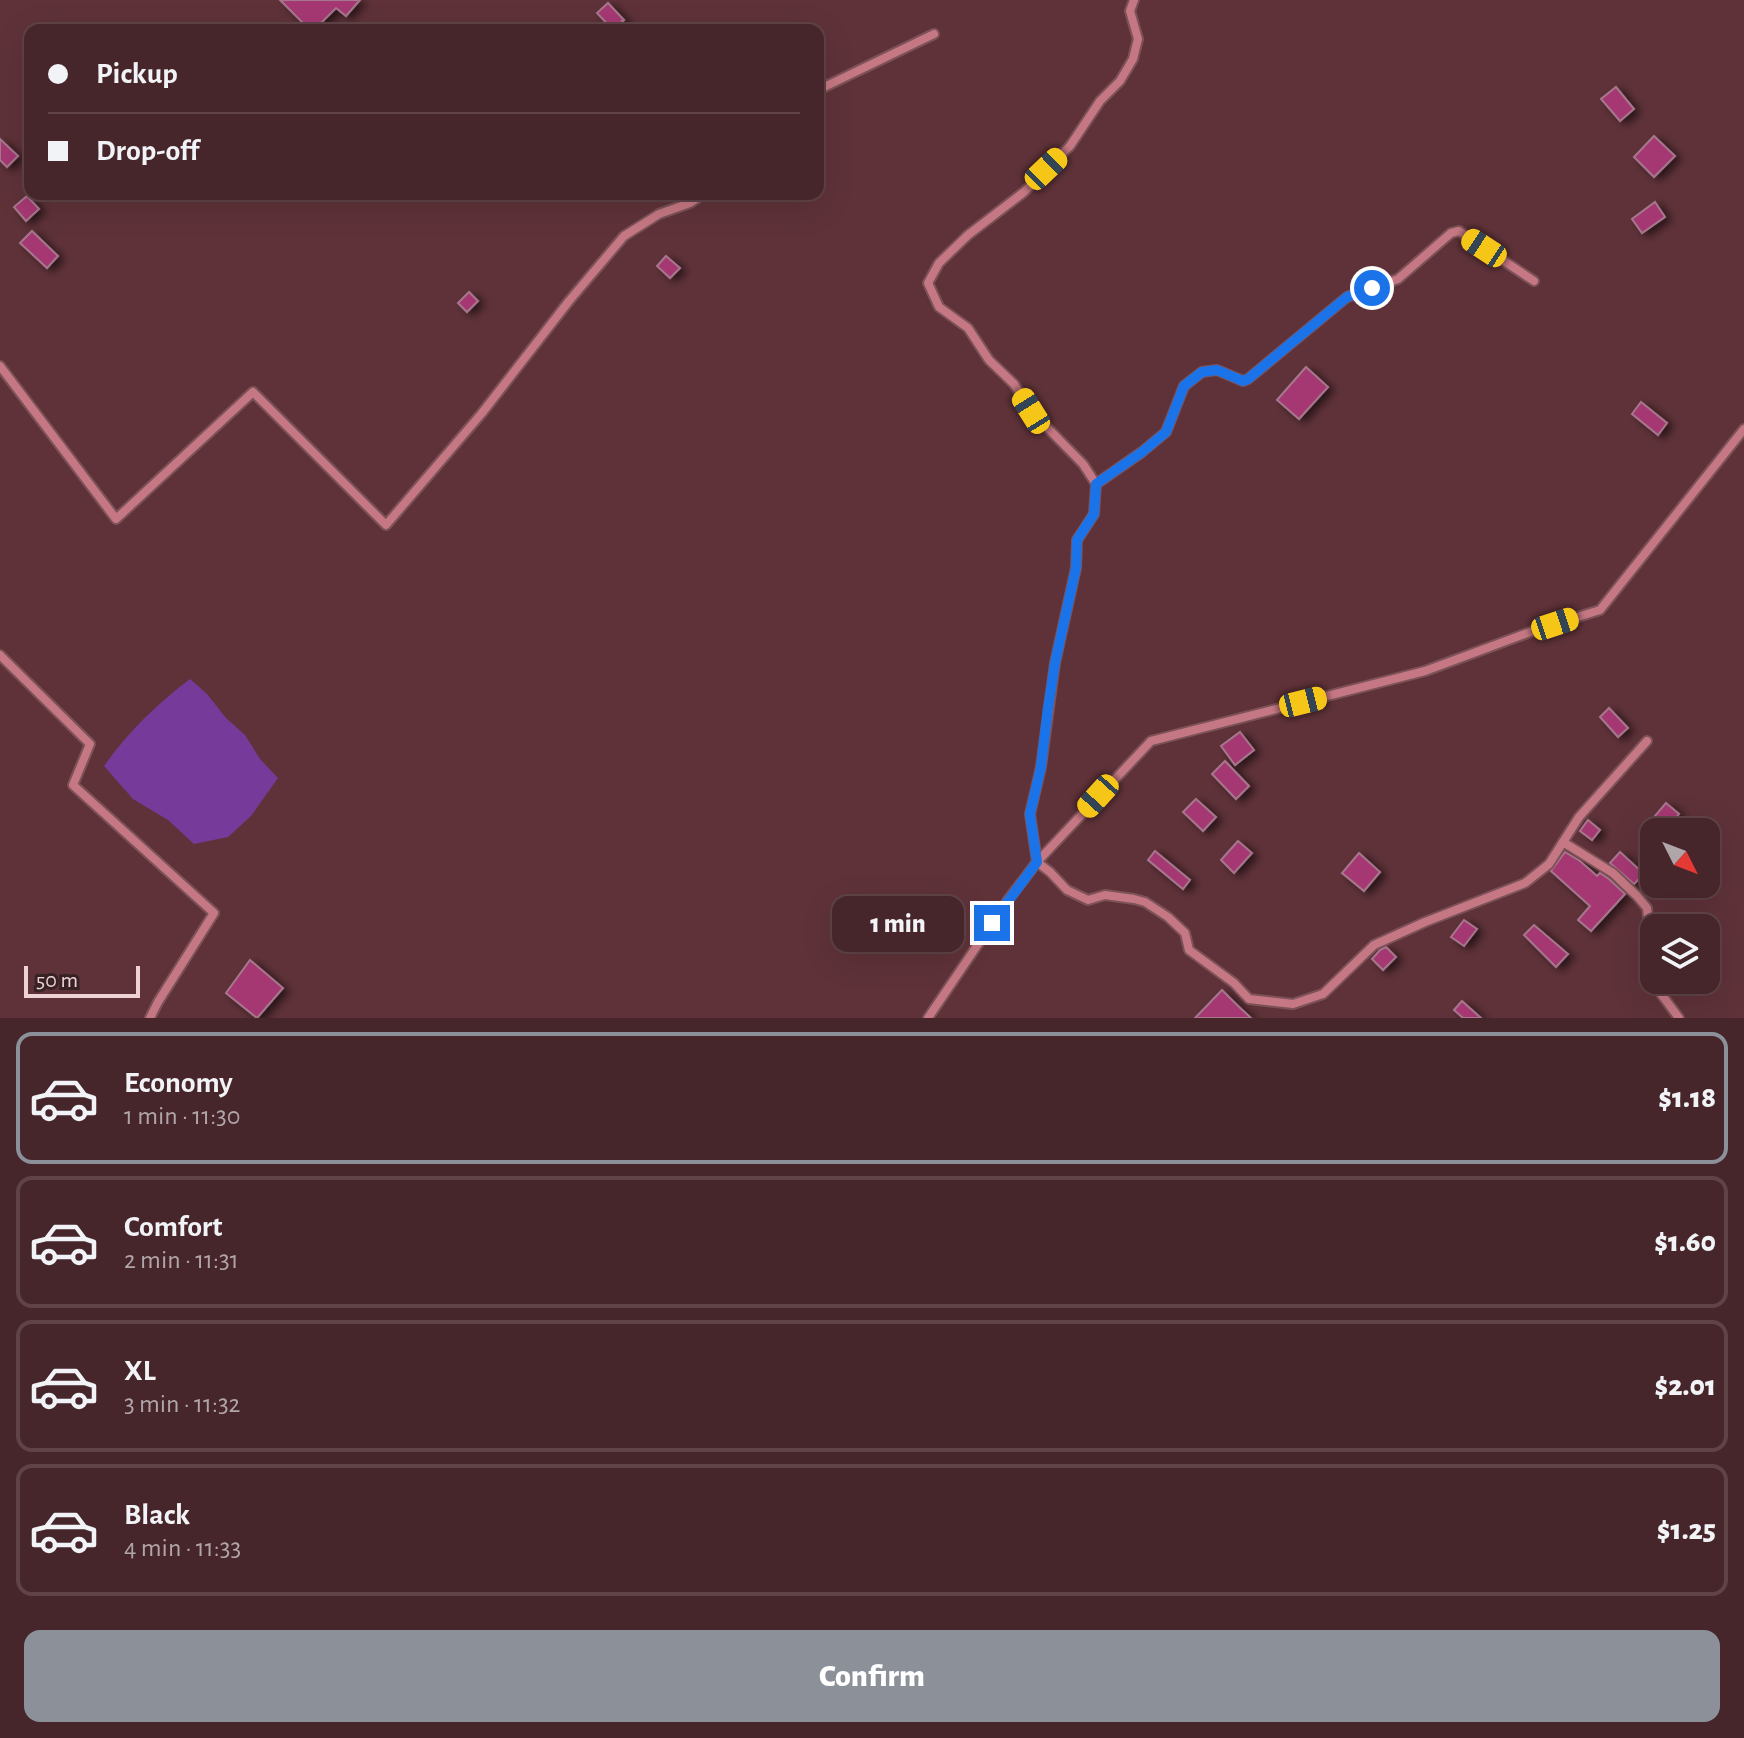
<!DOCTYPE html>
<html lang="en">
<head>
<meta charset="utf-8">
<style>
	body { margin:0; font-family:"Alegreya Sans",sans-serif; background:#4e2e33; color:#f1f3f6; height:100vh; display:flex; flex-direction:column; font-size:30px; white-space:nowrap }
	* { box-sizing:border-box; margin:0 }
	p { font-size:26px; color:#b0a5a9 }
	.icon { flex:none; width:44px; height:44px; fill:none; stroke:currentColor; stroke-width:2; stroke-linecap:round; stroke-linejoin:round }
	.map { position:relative; height:1018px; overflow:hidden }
	.side { display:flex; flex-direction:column; background:#47262b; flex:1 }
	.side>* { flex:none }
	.hud { position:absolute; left:24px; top:24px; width:800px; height:176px; border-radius:16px; box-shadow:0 8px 32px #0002,0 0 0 2px #5f4347; display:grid; align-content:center; height:176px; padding:0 24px; background:#47262b }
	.needle { width:52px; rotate:132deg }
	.controls { position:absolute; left:1640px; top:818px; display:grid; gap:16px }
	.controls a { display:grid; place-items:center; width:80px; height:80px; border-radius:16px; background:#47262b; box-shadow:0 8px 32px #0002,0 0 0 2px #5f4347; font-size:40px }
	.scale { position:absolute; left:24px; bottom:20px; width:116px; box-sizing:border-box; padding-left:8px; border:4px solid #efd2d5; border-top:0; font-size:22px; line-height:28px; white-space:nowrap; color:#efd2d5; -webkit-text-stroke:6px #362124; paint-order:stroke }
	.end { position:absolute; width:36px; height:36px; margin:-18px; border:10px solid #1a73e8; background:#fff; box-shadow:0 0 0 4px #fff }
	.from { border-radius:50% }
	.bubble { position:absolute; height:56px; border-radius:16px; background:#47262b; box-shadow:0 8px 32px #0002,0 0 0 2px #5f4347; font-size:26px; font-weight:800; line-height:56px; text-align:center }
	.car { position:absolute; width:24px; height:48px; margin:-24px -12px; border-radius:10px; box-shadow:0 0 6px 2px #0007; background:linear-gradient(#f5c518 24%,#345 0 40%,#f5c518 0 76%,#345 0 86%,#f5c518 0) }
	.hud b { display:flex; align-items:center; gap:28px; height:76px; font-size:30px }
	.hud b+b { border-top:2px solid #5f4347 }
	.hud i { width:20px; height:20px; background:#f1f3f6 }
	ul { padding:14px 0 0; list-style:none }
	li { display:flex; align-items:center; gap:24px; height:132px; margin:0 16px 12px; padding:0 8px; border:4px solid #5f4347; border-radius:16px }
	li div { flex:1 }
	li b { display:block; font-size:30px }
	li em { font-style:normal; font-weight:800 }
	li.active { border-color:#8c9099 }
	li>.icon { width:72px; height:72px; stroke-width:1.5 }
	.button { display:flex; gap:16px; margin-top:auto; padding:16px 24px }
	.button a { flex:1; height:92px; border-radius:16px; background:#8c9099; color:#fff; font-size:32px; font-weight:800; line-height:92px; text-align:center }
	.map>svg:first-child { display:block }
	.water { fill:#763a9a }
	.building { fill:#a53773; stroke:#a6778c; stroke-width:2; filter:url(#shadow) }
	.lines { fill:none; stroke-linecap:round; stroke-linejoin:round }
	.minor-casing { stroke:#7c5258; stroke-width:12 }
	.minor { stroke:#c57883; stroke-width:8 }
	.route { stroke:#1a73e8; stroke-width:10 }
</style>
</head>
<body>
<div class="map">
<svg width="1744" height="1018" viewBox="0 0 1744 1018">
	<defs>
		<filter id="shadow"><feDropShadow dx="5.5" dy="3" stdDeviation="4" flood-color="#0009"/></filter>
	</defs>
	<rect width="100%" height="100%" fill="#5f3239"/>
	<!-- water -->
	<path class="water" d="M190,679L207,694L226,718L245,735L260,759L278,778L251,816L228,837L194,844L168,820L133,799L104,766C128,732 157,704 190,679Z"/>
	<!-- building -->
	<g class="building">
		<polygon points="280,0 360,0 346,16 336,8 314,30 310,30"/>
		<polygon points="608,3 624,20 622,21 631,30 613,30 597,13"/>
		<polygon points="1616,87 1634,109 1620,121 1601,99"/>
		<polygon points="1654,136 1675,156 1654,177 1634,157"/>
		<polygon points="0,139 18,156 7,167 0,160"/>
		<polygon points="27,196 39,209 26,221 14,207"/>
		<polygon points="1655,202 1665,217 1642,233 1632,219"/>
		<polygon points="32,231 58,256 47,268 20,243"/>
		<polygon points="666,256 680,268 670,278 657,266"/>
		<polygon points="469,292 478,301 467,312 458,303"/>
		<polygon points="1306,367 1328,387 1299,419 1277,400"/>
		<polygon points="1641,402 1667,423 1658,435 1632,414"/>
		<polygon points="1609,708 1628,728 1618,737 1600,717"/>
		<polygon points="1240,732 1254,750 1235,765 1221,746"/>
		<polygon points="1225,761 1249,786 1236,799 1212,774"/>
		<polygon points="1196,799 1216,817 1203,831 1183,812"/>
		<polygon points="1666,803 1679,814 1668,828 1654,817"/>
		<polygon points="1588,820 1600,830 1592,840 1580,831"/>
		<polygon points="1238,841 1252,853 1234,873 1221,860"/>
		<polygon points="1155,851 1190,880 1183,889 1148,860"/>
		<polygon points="1565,852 1580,861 1597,876 1600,873 1609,879 1625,894 1591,931 1578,920 1590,906 1551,871"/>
		<polygon points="1620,852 1644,874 1634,884 1610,863"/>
		<polygon points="1359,853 1380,872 1364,891 1342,873"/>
		<polygon points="1464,920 1477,929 1464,946 1451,937"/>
		<polygon points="1534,925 1568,954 1556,967 1524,935"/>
		<polygon points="1386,947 1396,957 1383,970 1372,959 1380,950"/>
		<polygon points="250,960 283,988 257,1018 226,993"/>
		<polygon points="1222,990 1235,1003 1251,1018 1195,1018"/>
		<polygon points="1462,1001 1481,1018 1463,1018 1454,1010"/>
	</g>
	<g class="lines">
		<!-- minor casing -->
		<g class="minor-casing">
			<g id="minor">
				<polyline points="1134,0 1130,11 1138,39 1133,59 1120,81 1100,101 1070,146 1024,192 968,235 939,263 928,283 939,307 968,328 989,360 1014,384 1031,411 1083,464 1096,484 1094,514 1077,540 1076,568 1055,663 1041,767 1030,814 1037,862 1050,872 1067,890 1088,900 1105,895 1134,899 1145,902 1168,917 1185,933 1189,950 1234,983 1249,999 1293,1004 1323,994 1374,945 1425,922 1525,883 1549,864 1579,817 1647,741"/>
				<polyline points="818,90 934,34"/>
				<polyline points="0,366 116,519 253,392 386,525 482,413 569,301 624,236 659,214 690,203 703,194"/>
				<polyline points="1096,484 1142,452 1166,432 1184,386 1202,372 1217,370 1243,381 1248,379 1347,297 1398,279 1451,233 1459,231 1534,281"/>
				<polyline points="0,655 90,744 73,785 214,913 158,1002 150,1018"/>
				<polyline points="1563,842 1613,873 1637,896 1647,908 1654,973"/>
				<polyline points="1655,980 1656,987 1679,1018"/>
				<polyline points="928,1018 1008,900 1037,862 1151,741 1425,671 1533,631 1600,610 1744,429"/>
			</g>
		</g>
		<!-- minor -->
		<use href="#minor" class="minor"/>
	</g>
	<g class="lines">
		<!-- route -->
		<polyline class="route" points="992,923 1037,862 1030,814 1041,767 1048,708 1055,663 1076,568 1077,540 1094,514 1096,484 1142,452 1166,432 1184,386 1202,372 1217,370 1243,381 1248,379 1347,297 1372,288"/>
	</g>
</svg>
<div class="controls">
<a><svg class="needle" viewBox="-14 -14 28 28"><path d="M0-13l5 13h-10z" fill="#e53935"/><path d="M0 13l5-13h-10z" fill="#b0a5a9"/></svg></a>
<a><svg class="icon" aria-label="layers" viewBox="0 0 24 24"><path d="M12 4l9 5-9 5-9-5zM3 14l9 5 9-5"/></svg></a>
</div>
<div class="scale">50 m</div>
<i class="end from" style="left:1372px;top:288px"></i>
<i class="end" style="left:992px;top:923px"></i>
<div class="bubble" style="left:832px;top:896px;width:132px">1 min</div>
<i class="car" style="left:1046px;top:169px;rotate:46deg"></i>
<i class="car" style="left:1484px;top:248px;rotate:303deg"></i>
<i class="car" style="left:1031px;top:411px;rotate:328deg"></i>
<i class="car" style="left:1555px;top:624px;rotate:72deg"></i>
<i class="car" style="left:1303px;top:702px;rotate:76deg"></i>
<i class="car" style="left:1098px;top:796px;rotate:222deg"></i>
<div class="hud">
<b><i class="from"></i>Pickup</b>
<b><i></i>Drop-off</b>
</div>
</div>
<section class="side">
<ul>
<li class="active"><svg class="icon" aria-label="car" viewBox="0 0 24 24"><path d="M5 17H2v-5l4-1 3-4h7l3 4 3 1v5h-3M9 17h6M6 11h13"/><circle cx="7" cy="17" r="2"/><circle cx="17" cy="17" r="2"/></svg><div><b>Economy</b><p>1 min · 11:30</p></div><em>$1.18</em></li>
<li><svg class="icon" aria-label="car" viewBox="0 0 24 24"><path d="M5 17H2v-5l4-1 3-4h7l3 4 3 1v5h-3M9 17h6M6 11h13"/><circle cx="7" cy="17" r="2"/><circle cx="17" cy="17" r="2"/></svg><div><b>Comfort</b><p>2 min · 11:31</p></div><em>$1.60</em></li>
<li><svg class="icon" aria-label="car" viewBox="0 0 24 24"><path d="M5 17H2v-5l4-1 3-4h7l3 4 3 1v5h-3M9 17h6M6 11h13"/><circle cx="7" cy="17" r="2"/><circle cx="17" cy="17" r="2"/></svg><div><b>XL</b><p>3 min · 11:32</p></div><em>$2.01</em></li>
<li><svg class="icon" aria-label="car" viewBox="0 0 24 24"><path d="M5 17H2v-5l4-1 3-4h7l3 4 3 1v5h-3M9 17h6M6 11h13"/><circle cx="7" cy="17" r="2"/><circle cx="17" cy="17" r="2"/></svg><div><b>Black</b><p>4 min · 11:33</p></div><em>$1.25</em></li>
</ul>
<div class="button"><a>Confirm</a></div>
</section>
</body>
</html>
